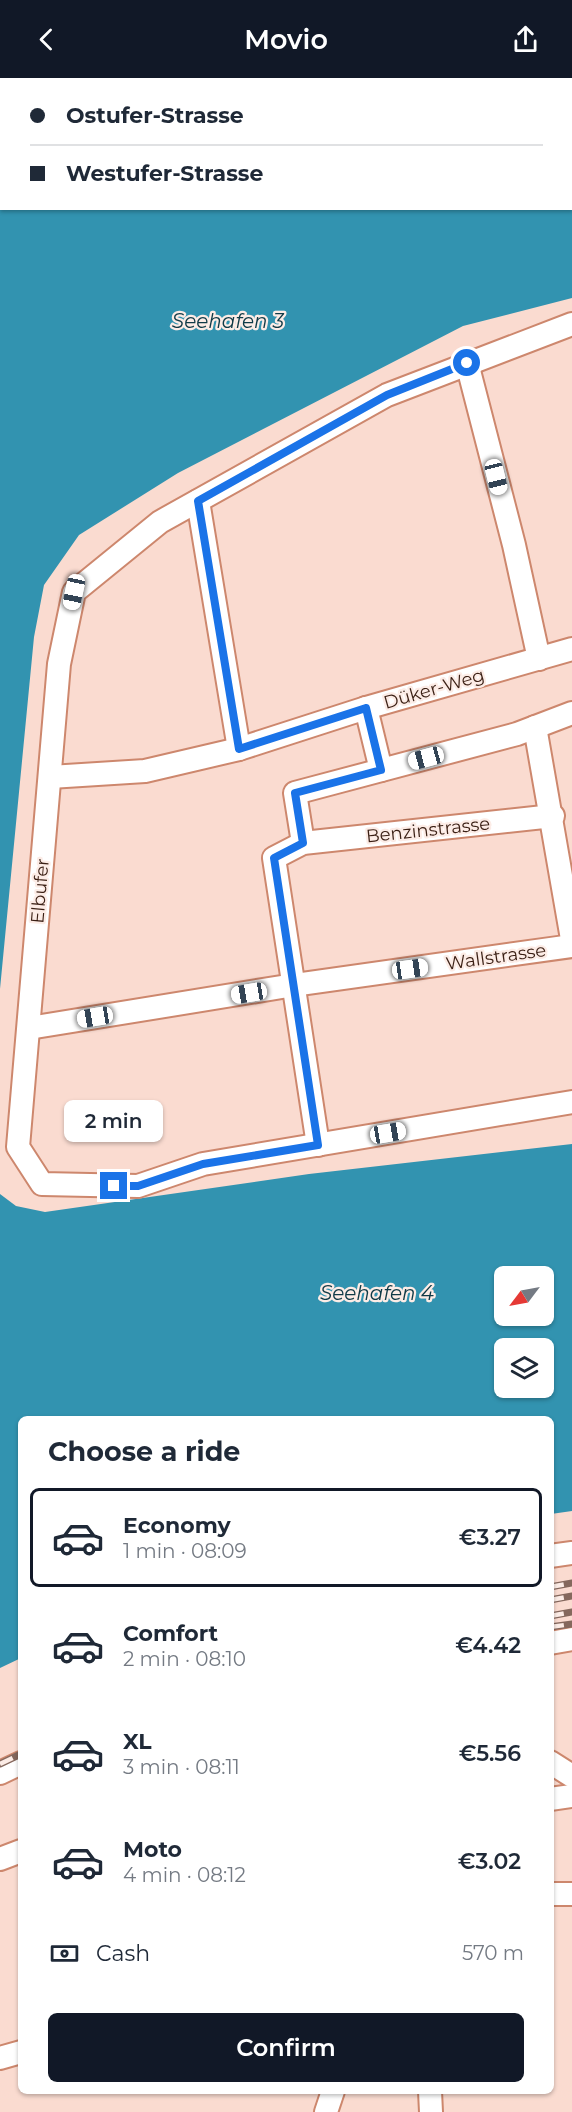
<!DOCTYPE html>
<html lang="en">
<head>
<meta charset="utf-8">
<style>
	body { margin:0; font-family:Montserrat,sans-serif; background:#f6f6f7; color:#1f2937; height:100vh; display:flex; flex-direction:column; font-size:22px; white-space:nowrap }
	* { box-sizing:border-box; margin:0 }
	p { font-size:20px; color:#747a83 }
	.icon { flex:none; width:33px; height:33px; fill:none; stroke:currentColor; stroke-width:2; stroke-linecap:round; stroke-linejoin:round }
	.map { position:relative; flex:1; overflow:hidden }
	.sheet { position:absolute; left:18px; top:1338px; width:536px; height:678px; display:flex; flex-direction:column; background:#fff; border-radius:9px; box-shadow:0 2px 4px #0004 }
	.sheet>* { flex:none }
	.hud { position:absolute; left:0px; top:0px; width:573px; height:132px; box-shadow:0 2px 4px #0004; display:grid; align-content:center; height:132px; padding:0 30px; background:#fff }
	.needle { width:39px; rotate:238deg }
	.fabs { position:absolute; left:494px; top:1188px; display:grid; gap:12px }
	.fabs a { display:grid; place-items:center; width:60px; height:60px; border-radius:9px; background:#fff; box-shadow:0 2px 4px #0004; font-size:30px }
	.end { position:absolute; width:27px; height:27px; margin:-14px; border:8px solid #1a73e8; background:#fff; box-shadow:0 0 0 3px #fff }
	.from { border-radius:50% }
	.bubble { position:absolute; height:42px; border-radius:9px; background:#fff; box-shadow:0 2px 4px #0004; font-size:20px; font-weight:600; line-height:42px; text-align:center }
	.car { position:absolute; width:18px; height:36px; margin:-18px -9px; border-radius:8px; box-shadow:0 0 4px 2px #0007; background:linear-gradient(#fff 24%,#345 0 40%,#fff 0 76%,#345 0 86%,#fff 0) }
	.hud b { display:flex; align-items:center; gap:21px; height:57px; font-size:22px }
	.hud b+b { border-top:2px solid #e0e1e3 }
	.hud i { width:15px; height:15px; background:#1f2937 }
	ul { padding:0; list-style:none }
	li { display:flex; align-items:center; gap:18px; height:99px; margin:0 12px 9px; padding:0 18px; border:3px solid transparent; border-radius:9px }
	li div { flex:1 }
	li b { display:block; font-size:22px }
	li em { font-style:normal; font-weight:600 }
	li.active { border-color:#111827 }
	li>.icon { width:54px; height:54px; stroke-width:1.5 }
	h2 { padding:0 30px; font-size:27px; line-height:72px }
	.pay { display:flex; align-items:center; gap:15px; height:66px; padding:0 30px; font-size:22px }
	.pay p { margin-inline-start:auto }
	.button { display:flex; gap:12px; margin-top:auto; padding:12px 30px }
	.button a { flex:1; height:69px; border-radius:9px; background:#111827; color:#fff; font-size:24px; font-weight:600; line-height:69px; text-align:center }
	header { display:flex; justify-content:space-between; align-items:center; height:78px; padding:0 30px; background:#111827; color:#fff; font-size:27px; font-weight:600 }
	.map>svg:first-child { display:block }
	.water { fill:#3293b0; fill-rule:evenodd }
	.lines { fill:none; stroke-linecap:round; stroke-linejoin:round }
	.minor-casing { stroke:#cd876d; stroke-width:26 }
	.minor { stroke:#fff; stroke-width:22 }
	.rail-casing { stroke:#85685d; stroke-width:7 }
	.rail { stroke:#fcece6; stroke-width:4.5; stroke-dasharray:14; stroke-linecap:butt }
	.route { stroke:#1a73e8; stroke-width:8 }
	.labels { text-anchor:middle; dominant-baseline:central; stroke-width:4.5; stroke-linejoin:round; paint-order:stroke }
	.street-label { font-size:18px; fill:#3a1f14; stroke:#fcece6 }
	.water-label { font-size:20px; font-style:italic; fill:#0f3a47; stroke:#fcece6 }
</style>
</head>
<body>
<header><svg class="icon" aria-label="back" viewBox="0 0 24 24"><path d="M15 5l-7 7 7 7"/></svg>Movio<svg class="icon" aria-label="share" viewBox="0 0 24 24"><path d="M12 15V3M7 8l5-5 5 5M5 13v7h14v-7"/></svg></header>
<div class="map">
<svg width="572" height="2034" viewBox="0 0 572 2034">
	<rect width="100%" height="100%" fill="#fadbd0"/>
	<!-- water -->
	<g class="water">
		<path d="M0,0H572V220L463,248L178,395L79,457L44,507L34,559L0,911ZM2,2H572V130H2Z"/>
		<path d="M572,1066V1433L551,1436L550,1341H21V1580L0,1590V1116L16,1128L45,1134L309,1096ZM543,1198V1238H504V1198ZM504,1270H543V1310H504Z"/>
	</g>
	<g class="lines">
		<!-- minor casing -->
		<g class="minor-casing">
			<g id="minor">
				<polyline points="572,246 387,317 160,444 74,514 59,586 18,1069 42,1106 138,1108 203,1086 572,1024"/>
				<polyline points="467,285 514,467 539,581"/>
				<polyline points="198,423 239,671"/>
				<polyline points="366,630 381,692"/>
				<polyline points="535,649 572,861"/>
				<polyline points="50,699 145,693 239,671 366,630 572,571"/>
				<polyline points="303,765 295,715 517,656 572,635"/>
				<polyline points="29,950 294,907 572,868"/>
				<polyline points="318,1067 274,780 303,765 553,738"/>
				<polyline points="550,1478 572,1475"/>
				<polyline points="550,1565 572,1561"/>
				<polyline points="550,1684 572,1698"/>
				<polyline points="0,1695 21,1685"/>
				<polyline points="550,1721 572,1718"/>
				<polyline points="0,1781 21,1773"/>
				<polyline points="550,1816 572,1816"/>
				<polyline points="0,1980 21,1974"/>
				<polyline points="430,2013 431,2034"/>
				<polyline points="326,2034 333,2013"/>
			</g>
		</g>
		<!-- minor -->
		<use href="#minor" class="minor"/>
		<!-- rail casing -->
		<g class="rail-casing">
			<g id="rail">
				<polyline points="550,1509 572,1505"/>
				<polyline points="550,1522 572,1518"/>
				<polyline points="550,1538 572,1534"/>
				<polyline points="550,1549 572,1546"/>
				<polyline points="0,1686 21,1676"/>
			</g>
		</g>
		<!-- rail -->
		<use href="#rail" class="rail"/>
	</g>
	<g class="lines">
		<!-- route -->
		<polyline class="route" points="114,1108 138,1108 203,1086 318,1067 274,780 303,765 295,715 381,692 366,630 239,671 198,423 387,317 467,285"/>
	</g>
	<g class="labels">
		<!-- street labels -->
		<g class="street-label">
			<text transform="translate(434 611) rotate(-16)">Düker-Weg</text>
			<text transform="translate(428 752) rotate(-6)">Benzinstrasse</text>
			<text transform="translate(40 813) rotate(-85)">Elbufer</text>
			<text transform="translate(496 879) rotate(-8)">Wallstrasse</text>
		</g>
		<!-- water labels -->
		<g class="water-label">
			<text x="228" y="243">Seehafen 3</text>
			<text x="377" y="1215">Seehafen 4</text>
		</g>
	</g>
</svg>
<div class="fabs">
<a><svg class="needle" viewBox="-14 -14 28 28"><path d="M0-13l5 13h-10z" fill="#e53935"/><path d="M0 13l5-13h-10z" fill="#747a83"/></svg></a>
<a><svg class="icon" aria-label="layers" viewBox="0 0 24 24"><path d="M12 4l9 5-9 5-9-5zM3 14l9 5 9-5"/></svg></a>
</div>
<i class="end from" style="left:467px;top:285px"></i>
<i class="end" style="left:114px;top:1108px"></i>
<div class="bubble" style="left:64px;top:1022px;width:99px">2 min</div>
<i class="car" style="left:496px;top:399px;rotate:166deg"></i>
<i class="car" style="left:74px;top:514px;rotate:192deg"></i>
<i class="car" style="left:426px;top:680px;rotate:255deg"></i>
<i class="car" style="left:410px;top:891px;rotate:82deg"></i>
<i class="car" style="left:249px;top:915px;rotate:261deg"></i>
<i class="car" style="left:95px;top:939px;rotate:261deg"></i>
<i class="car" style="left:388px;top:1055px;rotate:80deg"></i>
<div class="hud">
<b><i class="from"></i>Ostufer-Strasse</b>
<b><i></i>Westufer-Strasse</b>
</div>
<section class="sheet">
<h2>Choose a ride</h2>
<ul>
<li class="active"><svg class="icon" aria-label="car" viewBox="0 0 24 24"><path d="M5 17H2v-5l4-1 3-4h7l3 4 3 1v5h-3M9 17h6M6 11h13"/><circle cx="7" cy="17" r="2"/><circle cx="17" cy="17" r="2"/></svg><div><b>Economy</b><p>1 min · 08:09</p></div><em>€3.27</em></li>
<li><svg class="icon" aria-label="car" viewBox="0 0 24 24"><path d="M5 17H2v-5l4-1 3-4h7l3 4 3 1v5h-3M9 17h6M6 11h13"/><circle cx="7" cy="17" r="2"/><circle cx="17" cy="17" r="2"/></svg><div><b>Comfort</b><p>2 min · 08:10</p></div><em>€4.42</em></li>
<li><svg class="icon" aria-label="car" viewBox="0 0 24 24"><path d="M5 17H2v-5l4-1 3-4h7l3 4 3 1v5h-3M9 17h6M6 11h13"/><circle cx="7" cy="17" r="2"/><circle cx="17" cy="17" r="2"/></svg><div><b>XL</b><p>3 min · 08:11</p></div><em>€5.56</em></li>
<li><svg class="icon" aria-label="car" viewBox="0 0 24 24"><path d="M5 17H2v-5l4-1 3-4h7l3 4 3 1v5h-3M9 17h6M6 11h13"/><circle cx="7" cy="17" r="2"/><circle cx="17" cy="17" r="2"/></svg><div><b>Moto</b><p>4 min · 08:12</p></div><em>€3.02</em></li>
</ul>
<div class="pay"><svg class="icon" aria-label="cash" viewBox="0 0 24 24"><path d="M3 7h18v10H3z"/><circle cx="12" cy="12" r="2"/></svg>Cash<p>570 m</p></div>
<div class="button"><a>Confirm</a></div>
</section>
</div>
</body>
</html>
